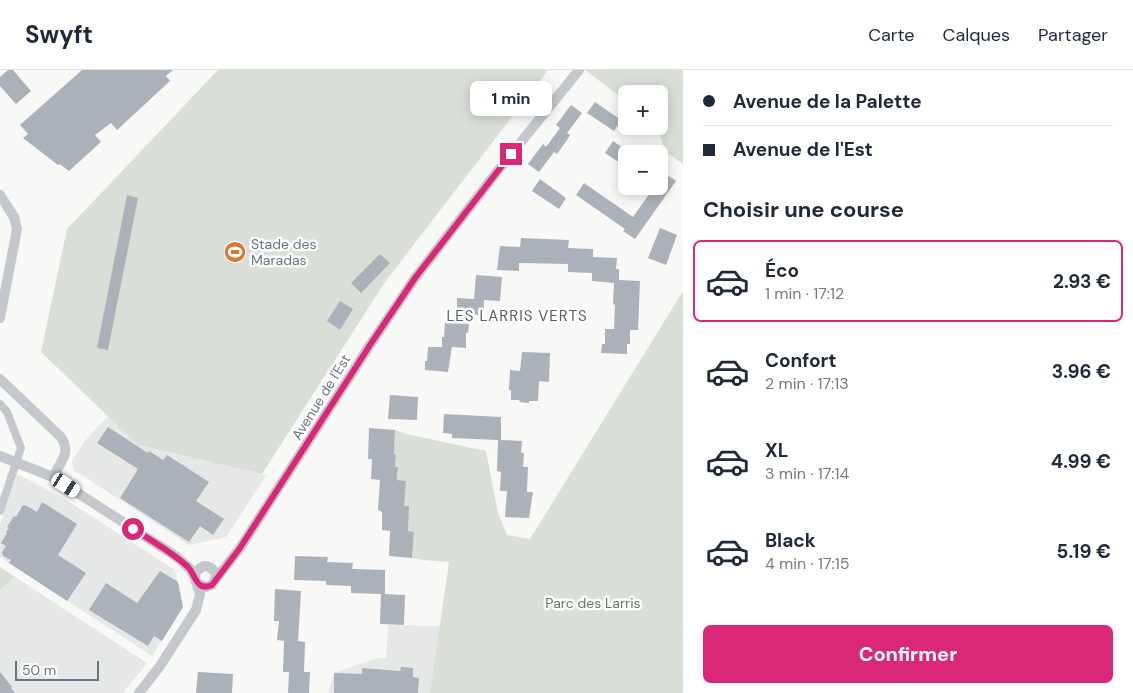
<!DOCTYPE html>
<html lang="fr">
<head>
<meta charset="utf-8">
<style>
	body { margin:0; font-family:"DM Sans",sans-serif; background:#f2f2f3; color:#1f2937; height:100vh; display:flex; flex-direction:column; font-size:19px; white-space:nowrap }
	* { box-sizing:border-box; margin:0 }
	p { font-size:16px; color:#747a83 }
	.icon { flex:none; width:28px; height:28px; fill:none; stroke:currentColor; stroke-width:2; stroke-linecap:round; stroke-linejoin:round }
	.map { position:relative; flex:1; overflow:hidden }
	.drawer { display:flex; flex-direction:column; background:#fff; width:450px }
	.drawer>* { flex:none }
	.hud { display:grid; align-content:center; height:110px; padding:0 20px; background:#fff }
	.fabs { position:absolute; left:618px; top:15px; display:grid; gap:10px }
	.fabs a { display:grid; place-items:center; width:50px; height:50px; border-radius:8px; background:#fff; box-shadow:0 2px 12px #0003; font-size:25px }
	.scale { position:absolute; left:15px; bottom:12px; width:84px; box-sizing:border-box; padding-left:5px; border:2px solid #697485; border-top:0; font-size:14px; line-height:18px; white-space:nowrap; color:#697485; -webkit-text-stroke:4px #fff; paint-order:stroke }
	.end { position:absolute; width:22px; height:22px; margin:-11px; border:6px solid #db2777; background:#fff; box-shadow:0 0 0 2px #fff }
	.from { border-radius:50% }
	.bubble { position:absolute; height:35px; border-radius:8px; background:#fff; box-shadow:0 2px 12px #0003; font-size:16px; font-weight:700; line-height:35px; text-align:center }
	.car { position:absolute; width:15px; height:30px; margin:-15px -8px; border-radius:6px; box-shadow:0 0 4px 1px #0007; background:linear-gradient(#fff 24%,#345 0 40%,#fff 0 76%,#345 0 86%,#fff 0) }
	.hud b { display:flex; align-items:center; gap:18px; height:48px; font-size:19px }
	.hud b+b { border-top:1px solid #e0e1e3 }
	.hud i { width:12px; height:12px; background:#1f2937 }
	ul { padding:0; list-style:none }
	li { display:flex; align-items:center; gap:15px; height:82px; margin:0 10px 8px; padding:0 10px; border:2px solid transparent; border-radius:8px }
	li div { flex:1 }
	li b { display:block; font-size:19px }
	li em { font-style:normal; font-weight:700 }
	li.current { border-color:#db2777 }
	li>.icon { width:45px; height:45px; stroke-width:1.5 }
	h2 { padding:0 20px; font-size:22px; line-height:60px }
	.primary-button { display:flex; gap:10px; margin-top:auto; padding:10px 20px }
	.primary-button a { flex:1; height:58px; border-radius:8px; background:#db2777; color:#fff; font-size:20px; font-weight:700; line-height:58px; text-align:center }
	header { display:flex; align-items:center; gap:30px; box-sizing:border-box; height:70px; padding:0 25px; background:#fff; border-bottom:1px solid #e0e1e3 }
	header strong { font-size:24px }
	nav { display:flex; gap:28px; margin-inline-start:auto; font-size:18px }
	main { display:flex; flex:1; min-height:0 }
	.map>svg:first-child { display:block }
	.built { fill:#e6e7e7 }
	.green { fill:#d9dfd7 }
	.building { fill:#abb1b8 }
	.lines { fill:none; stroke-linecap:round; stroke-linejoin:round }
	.pedestrian { stroke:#c4c7cb; stroke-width:8 }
	.minor { stroke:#c4c7cb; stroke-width:10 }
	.route { stroke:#db2777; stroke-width:6 }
	.labels { text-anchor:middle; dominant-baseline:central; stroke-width:5; stroke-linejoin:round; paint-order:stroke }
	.poi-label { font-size:14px; fill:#697485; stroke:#fff; text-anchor:start }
	.street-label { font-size:14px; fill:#697485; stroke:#fff }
	.park-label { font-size:14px; fill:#657864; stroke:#fff }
	.neighbourhood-label { font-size:15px; letter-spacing:1px; fill:#575f6b; stroke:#fff }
</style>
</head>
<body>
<header>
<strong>Swyft</strong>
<nav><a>Carte</a><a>Calques</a><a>Partager</a></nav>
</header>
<main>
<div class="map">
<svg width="683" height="623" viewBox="0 0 683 623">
	<rect width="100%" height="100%" fill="#f8f8f6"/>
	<!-- built -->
	<g class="built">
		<polygon points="108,346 138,375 262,404 266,406 226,467 189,475 74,400 72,391 84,372"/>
		<polygon points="17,404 60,426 175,500 183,537 152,586 0,487 0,454"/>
		<polygon points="15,507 147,593 123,623 0,623 0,520"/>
		<polygon points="388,555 439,556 463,571 445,623 328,623 334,603 377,588 386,588"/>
	</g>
	<!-- green -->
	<g class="green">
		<polygon points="218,0 548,0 385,212 262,404 138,375 41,282 67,159"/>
		<polygon points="585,0 683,0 683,94 666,82 656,56 659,56 659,24 626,24 626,31"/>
		<polygon points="683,221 683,623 430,623 449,492 424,490 412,488 414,462 405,461 409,436 402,436 406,411 397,410 398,397 395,397 396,385 391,384 395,372 395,360 406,364 486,381 498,443 507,465 530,469"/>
		<polygon points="0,497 15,507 0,520"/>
	</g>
	<!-- building -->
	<g class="building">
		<polygon points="8,0 13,0 31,21 16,34 0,16 0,7"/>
		<polygon points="82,0 173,0 166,6 170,11 117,60 111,53 95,65 101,72 69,101 60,94 58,95 23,68 28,64 20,55"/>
		<polygon points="595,32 621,50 614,61 587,43"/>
		<polygon points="571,35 582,43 567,63 570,65 567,70 557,84 554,82 539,102 528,94 543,74 546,77 560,58 556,55"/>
		<polygon points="613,71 626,80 626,97 605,83"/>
		<polygon points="664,103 676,111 635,169 623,161 625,159 576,125 584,113 633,147 655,116 659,116 659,110"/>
		<polygon points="540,109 566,128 559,139 532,121"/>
		<polygon points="127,125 138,128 108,280 97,278"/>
		<polygon points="660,158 677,165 666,195 648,188"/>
		<polygon points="521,168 569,170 568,178 593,179 593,187 617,188 616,199 619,199 619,210 640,211 638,260 630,260 630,274 627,274 627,284 601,283 602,274 605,274 605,259 614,259 615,234 613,235 614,213 592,211 592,203 568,202 568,194 519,193 519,201 497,200 500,176 520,177"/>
		<polygon points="380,184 390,193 361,223 351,213"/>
		<polygon points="476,205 502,207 500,231 484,230 483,247 457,238 457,228 474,229"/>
		<polygon points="340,231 353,239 340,260 327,251"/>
		<polygon points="445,252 469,254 468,263 466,263 466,278 452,277 448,302 425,300 425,291 427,291 428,277 442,277 442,267 444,267"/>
		<polygon points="522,282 550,283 549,312 539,311 538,331 529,331 529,333 520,332 519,330 511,330 511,320 509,320 510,300 520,301"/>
		<polygon points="390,325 418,327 417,350 388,349"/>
		<polygon points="444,344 501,347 501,370 522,371 521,383 524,383 523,397 528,397 527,422 533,422 529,448 505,447 507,421 500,421 501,402 497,401 498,370 452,368 452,364 443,363"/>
		<polygon points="108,357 148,383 149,381 163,390 167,385 209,412 196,431 224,449 213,465 200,456 189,472 120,428 138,399 97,373"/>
		<polygon points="369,358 395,360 394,384 396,385 395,397 398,397 397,410 406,411 404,436 409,436 408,461 414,462 412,488 389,486 390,461 382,460 382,442 378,440 380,410 371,409 372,389 368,389"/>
		<polygon points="42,432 77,454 58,485 86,503 67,531 9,493 11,490 3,486 2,482 6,476 1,473 7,463 6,462 9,458 7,457 14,446 16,447 23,435 24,436 25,435 37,442"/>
		<polygon points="295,486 328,487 327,492 353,493 352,499 385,500 385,524 405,525 404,555 380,554 381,524 351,523 351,516 326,515 326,511 294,510"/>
		<polygon points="160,501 178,512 183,537 162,571 154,566 148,576 89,540 106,513 137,533"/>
		<polygon points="275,519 301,521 298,571 305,572 304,602 310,602 309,623 288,623 289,602 283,602 284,571 277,570 279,551 274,551"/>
		<polygon points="401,597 413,598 413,607 419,608 418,623 334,623 334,603 362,604 362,598 400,601"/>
		<polygon points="0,602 12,617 11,618 15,623 0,623"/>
		<polygon points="198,602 233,604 232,623 196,623"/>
	</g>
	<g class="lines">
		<!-- pedestrian -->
		<polyline class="pedestrian" points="0,334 7,342 21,378 0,441"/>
		<!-- minor -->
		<g class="minor">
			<polyline points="0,125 14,147 17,159 0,248"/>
			<path d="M0,309L60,366C72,382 61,391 53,407"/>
			<polyline points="0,386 53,407 177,487 190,499 194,506"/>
			<polyline points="215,510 240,478 370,275 415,208 496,103 579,0"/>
			<path d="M139,623L160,596L196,540L200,524L195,509L196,501L204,496C211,496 215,500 216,507L212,515L206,517L197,513"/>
		</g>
	</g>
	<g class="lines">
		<!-- route -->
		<path class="route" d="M133,459C152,471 172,482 188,497C196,505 196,522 212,515L240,478L370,275L415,208L511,84"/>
	</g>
	<!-- icons -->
	<defs>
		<g id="stadium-disc" transform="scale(1.125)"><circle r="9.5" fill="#da7535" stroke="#fff"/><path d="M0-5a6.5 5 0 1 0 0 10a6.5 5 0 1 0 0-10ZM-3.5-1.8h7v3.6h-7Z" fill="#fff"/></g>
	</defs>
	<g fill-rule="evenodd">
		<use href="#stadium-disc" x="235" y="182"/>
	</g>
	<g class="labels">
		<!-- poi labels -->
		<g class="poi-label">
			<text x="251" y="174">Stade des<tspan x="251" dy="16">Maradas</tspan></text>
		</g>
		<!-- street labels -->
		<g class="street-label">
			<text transform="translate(321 327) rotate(-58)">Avenue de l'Est</text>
		</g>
		<!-- park labels -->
		<g class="park-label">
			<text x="593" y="533">Parc des Larris</text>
		</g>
		<!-- neighbourhood labels -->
		<g class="neighbourhood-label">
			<text x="517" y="246">LES LARRIS VERTS</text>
		</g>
	</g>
</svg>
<div class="fabs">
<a>+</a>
<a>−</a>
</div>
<div class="scale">50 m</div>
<i class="end from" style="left:133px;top:459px"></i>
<i class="end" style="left:511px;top:84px"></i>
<div class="bubble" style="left:470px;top:11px;width:82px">1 min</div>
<i class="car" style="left:66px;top:415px;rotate:123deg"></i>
</div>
<section class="drawer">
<div class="hud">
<b><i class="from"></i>Avenue de la Palette</b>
<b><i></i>Avenue de l'Est</b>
</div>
<h2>Choisir une course</h2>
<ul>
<li class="current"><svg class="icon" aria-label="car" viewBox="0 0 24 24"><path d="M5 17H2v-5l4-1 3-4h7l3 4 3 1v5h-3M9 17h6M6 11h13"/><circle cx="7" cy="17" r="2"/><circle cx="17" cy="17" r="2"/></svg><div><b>Éco</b><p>1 min · 17:12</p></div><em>2.93 €</em></li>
<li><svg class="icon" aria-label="car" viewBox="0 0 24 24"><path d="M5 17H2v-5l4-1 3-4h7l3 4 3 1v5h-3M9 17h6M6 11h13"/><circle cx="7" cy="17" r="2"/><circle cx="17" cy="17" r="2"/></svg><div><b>Confort</b><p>2 min · 17:13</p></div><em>3.96 €</em></li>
<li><svg class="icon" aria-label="car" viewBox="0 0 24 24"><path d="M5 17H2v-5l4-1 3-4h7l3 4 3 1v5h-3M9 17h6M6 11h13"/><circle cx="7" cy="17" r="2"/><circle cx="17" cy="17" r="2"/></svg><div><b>XL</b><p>3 min · 17:14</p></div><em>4.99 €</em></li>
<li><svg class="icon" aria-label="car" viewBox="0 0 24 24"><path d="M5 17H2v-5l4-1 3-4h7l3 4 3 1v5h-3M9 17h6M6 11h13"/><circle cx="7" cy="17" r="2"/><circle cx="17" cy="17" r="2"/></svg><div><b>Black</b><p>4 min · 17:15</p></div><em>5.19 €</em></li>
</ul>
<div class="primary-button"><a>Confirmer</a></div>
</section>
</main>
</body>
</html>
